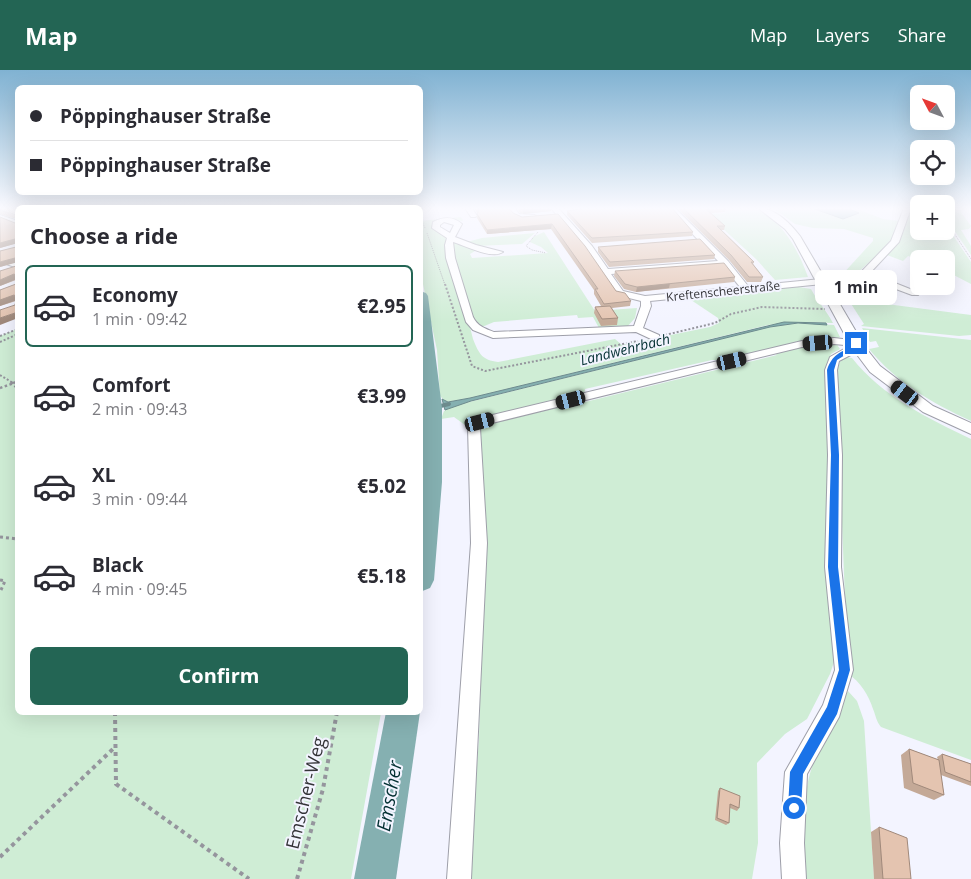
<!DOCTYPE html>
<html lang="en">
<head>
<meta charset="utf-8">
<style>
	body { margin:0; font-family:"Open Sans",sans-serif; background:#f7f7f7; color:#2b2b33; height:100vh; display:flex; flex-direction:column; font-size:19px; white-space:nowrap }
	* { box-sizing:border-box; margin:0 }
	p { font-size:16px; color:#7c7c81 }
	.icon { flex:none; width:28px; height:28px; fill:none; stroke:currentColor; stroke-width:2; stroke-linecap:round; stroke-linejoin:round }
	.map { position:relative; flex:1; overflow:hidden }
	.panel { position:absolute; left:15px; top:135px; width:408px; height:510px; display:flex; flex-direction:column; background:#fff; border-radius:8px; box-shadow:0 5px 20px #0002 }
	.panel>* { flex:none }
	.hud { position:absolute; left:15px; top:15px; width:408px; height:110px; border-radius:8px; box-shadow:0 5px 20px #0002; display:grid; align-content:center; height:110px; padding:0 15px; background:#fff }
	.needle { width:32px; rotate:311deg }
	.buttons { position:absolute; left:910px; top:15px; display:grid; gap:10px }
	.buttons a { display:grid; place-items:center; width:45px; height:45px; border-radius:8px; background:#fff; box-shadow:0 5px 20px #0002; font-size:25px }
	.end { position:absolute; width:22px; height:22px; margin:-11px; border:6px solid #1a73e8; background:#fff; box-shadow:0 0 0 2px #fff }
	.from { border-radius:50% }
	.bubble { position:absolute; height:35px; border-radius:8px; background:#fff; box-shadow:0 5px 20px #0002; font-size:16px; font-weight:700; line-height:35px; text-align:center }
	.car { position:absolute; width:15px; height:30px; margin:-15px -8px; border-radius:6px; box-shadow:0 0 4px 1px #0007; background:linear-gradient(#222 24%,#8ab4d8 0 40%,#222 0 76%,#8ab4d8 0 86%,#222 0) }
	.hud b { display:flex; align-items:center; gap:18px; height:48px; font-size:19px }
	.hud b+b { border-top:1px solid #e1e1e2 }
	.hud i { width:12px; height:12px; background:#2b2b33 }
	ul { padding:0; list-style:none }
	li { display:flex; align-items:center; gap:15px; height:82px; margin:0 10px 8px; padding:0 5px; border:2px solid transparent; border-radius:8px }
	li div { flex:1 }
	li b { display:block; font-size:19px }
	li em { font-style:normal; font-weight:700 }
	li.current { border-color:#236554 }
	li>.icon { width:45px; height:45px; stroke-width:1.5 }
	h2 { padding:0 15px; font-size:22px; line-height:60px }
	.button { display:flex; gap:10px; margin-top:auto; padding:10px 15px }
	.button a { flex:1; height:58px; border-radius:8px; background:#236554; color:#fff; font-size:20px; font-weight:700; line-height:58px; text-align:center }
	header { display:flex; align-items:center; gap:30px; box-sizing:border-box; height:70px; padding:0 25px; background:#236554; color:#fff }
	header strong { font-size:24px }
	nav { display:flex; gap:28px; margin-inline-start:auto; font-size:18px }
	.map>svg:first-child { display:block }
	.green { fill:#cfedd5; fill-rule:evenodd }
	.water { fill:#85b0b1; stroke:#6d8b8d }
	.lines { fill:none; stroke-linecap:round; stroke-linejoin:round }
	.stream { stroke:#6d8b8d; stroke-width:4 }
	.river { fill:#85b0b1; fill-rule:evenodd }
	.minor-casing { stroke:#9e9fa9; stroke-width:2 }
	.major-casing { stroke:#9e9fa9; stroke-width:2 }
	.path-far4 { stroke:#95959d; stroke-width:1; stroke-dasharray:1 1; stroke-linecap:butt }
	.path-far3 { stroke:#95959d; stroke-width:2; stroke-dasharray:2 2; stroke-linecap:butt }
	.path-far2 { stroke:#95959d; stroke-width:2.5; stroke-dasharray:2.5 2.5; stroke-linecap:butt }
	.path-far1 { stroke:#95959d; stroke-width:3; stroke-dasharray:3 3; stroke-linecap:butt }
	.path { stroke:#95959d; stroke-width:4; stroke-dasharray:4 4; stroke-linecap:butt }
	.minor { fill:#fff; fill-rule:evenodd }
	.major { fill:#fff; fill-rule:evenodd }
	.wall { fill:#c4a997 }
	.shaded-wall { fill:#a0897b }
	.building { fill:#e4c4b0; stroke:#a0897b }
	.route { fill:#1a73e8 }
	.labels { text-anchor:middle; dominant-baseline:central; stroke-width:4; stroke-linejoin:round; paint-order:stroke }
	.far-street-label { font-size:12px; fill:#343438; stroke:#f3f4ff }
	.far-water-label { font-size:14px; font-style:italic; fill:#033032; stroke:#f3f4ff }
	.near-street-label { font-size:18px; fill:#343438; stroke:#f3f4ff }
	.near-water-label { font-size:19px; font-style:italic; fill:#033032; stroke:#f3f4ff }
</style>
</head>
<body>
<header>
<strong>Map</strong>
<nav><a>Map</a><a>Layers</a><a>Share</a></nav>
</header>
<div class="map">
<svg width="971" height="809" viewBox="0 0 971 809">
	<rect width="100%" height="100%" fill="#f3f4ff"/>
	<!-- green -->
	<g class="green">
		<path d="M721,138C731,138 747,135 756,139C783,150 799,182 808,207L775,210L756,189L707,144L726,143Z"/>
		<polygon points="773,138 812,138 845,149 858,143 847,138 855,138 883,149 900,151 892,169 885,178 856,204 840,207 873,171 873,168 844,159 813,158 795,154"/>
		<polygon points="912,138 919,138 919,161 946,161 946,155 971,192 971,214 946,201 946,189 919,190 908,186 903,191 887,185 900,171"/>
		<polygon points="946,138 958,138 971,156 969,159 961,160 971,176 971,185 946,148"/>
		<path d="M461,147L463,150L462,151L453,149L434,153L447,166L473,269C479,284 482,290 498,292L615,269L622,275L710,257L719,253L718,248L688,228L793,216L811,219C818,232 826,240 833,253L802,252L768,255L470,328L446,332L440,326L437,280L420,200V151Z"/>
		<polygon points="544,162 595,241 637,238 635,248 627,257 599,258 593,247 578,248 577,245 494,252 482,257 474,252 451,174 453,171 475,181 470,184 472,188 548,183 541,177 530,172 533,167"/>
		<polygon points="535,163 522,174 476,176 463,173 482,168"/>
		<polygon points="848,229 971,245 971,265 959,266 861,256 864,254"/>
		<path d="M798,253L834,255L840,267L834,270L840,279L831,284L827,293L835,589L830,604L807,649L785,664L757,693L758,773L752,809H468L479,669L483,519L480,366L454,347L441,349L444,341L453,336L770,257ZM769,280L777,285L585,332L584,331L585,319L712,290H731Z"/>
		<path d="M862,258L971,270V351C932,333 897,313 869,279L879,277L876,271L870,272Z"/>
		<polygon points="17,259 18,642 381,643 351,809 0,809 0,266"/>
		<path d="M844,287L852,288C882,326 927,348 971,369V690L881,657C876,651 876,646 873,639C869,626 860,611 848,604L836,303L840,292Z"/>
		<path d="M848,621L857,631L864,651L874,809H805C804,771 800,731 813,694C822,669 836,645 848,621Z"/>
	</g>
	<!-- water -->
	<g class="water">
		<polygon points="812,138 847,138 859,143 843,149"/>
		<polygon points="784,252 826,253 827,255 798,253 770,257 471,331 445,340 442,329 448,332 470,328"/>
	</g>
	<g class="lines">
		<!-- stream -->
		<polyline class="stream" points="432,338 449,334"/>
		<!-- river -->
		<g class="river">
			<polygon points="420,221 426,223 428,226 442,338 442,412 434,510 430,518 420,522 422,338"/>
			<polygon points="386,642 420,642 396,809 354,809"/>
		</g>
		<!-- minor casing -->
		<g class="minor-casing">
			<g id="minor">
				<polygon points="465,138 472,138 477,146 475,147 471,147"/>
				<polygon points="508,138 515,138 519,144 534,145 538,147 534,149 515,147"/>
				<path d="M551,138H558L592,176L608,199L718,191L668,138H675L728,191L748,216L852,206L861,202L891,171L904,138H911L899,172L870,203L920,223L918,225H912L864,207L853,211L650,231L651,236L643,258L659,265V269H651L636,262L493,268L473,260L466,252L446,188L445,175L447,168L432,158L433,152C443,147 453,146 462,154L455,167L476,175L503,182C492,190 464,175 453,172L455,188L473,247C477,256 486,259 494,262L634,256L641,236V231L617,225L586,180ZM444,152L454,155L450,163L440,157V155ZM723,196L740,217L645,226L623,221L611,204Z"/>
				<polygon points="0,145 18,151 18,156 0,149"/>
				<polygon points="0,187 18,194 18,198 0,192"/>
				<polygon points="834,268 860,271 860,275 864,278 839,291 837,300 842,385 841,497 853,600 839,647 807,704 804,773 806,809 782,809 780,773 785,702 823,635 835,600 825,497 828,385 825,300 830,287 844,279 855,276 834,274 802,277 484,355 480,358 487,473 471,809 447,809 471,473 468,357 476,349 480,348 802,271"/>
			</g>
		</g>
		<!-- major casing -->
		<g class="major-casing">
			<path id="major" d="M758,138C775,138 790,153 800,166L865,277L880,296L933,336L971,353V364L923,342L870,302L852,278L793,169L785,159Z"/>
		</g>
		<!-- path-far4 -->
		<g class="path-far4">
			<polyline points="420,146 425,158"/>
			<polyline points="946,151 971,189"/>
			<polyline points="538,162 526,176 532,180 546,183"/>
			<polyline points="427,163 445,215"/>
		</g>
		<!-- path-far3 -->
		<g class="path-far3">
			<polyline points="445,214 472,296 485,301 638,271"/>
			<polyline points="665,265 715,253 731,244 762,237 825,239"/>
			<polyline points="0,266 18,259"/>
			<polyline points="0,272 18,264"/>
			<polyline points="0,305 13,313"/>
			<polyline points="13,313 18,311"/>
		</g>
		<!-- path-far2 -->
		<g class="path-far2">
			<polyline points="11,312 18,319"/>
			<polyline points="0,318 17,312"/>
		</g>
		<!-- path-far1 -->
		<g class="path-far1">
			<polyline points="0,467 18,469"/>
			<polyline points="0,510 5,511 0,522"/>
		</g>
		<!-- path -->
		<g class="path">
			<polyline points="115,642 116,714 249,809"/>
			<polyline points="0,787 115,677"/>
			<polyline points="297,809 323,719 337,642"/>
		</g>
		<!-- minor -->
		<use href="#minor" class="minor"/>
		<!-- major -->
		<use href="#major" class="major"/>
	</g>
	<!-- wall -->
	<g class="wall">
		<polygon points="0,138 18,138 18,248 15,235 16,231 0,236 0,220 16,214 16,210 0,216 16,196 16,192 0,197 16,177 17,173 0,178 15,153 17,152 17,149 0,144"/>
		<polygon points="474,138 509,138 513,143 522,147 558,144 616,221 631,231 630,236 612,238 618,248 617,255 601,256 594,243 595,237 601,236 594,224 594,220 551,159 487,164 477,148 477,143"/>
		<polygon points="517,138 551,138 551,141 523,144 520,143"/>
		<polygon points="677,138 726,138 725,142 711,143 725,156 724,160 721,160 754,192 753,194 763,207 761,212 747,212 729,190"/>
		<polygon points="567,141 693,162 692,166 592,173 567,145"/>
		<polygon points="598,177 715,185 714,189 609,197 598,182"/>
		<polygon points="615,201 735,207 734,212 636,222 624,219 614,206"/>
		<polygon points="909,679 938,690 937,687 942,684 971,694 971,716 941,705 944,725 934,730 904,718 901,685"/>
		<polygon points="720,718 739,738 737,741 730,738 729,753 726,755 715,750 718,721"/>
		<polygon points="879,757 911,809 874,809 871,762"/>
	</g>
	<!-- shaded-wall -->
	<g class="shaded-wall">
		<polygon points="536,138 551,138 551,141 523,144 523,140"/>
		<polygon points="552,154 551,159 487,164 487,160"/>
		<polygon points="15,169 18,173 0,178 0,173"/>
		<polygon points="15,188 18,192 0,197 0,192"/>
		<polygon points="14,204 17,209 0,216 0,210"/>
		<polygon points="670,213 669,218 636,222 637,217"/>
		<polygon points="14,225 17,230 0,236 0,230"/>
		<polygon points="18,242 18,248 0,255 0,248"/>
	</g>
	<!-- building -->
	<g class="building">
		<polygon points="0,138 18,138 18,242 0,248 0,240 15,235 17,227 14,225 0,230 0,220 16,214 17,206 14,204 0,210 0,201 16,196 17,189 15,188 0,192 0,181 16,177 17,171 15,169 0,173 0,147 15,153 17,152 16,145 0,140"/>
		<polygon points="477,138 509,138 513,143 522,147 558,144 585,176 616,221 625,223 631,231 604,234 595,219 598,219 552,154 487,160 477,144 479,140"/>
		<polygon points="520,138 536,138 523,140"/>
		<polygon points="586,138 672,138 693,162 592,168 567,141"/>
		<polygon points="683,138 717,138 706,139 725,156 717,156 754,192 751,192 763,207 749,207 731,185"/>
		<polygon points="700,169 715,185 610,192 598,177"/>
		<polygon points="724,193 735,207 637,217 625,214 615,201"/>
		<polygon points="610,236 618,248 602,249 595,237"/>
		<polygon points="909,679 939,690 944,725 913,713"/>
		<polygon points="942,684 971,694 971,712 945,702"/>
		<polygon points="720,718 740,726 739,738 730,734 729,753 717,748"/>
		<polygon points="879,757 907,768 911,809 883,809"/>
	</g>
	<!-- sky -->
	<linearGradient id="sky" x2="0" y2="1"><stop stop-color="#80b2d2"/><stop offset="0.55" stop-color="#fafaff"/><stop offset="1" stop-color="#fafaff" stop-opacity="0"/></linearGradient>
	<rect width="971" height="252" fill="url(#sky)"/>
	<!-- route -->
	<path class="route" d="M856,272L859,273L861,279L850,282L837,290L834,300L839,385L838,497L850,600L837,644L803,704L801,738L799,742L794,744L790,742L788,738L790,702L827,637L839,600L828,497L831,385L827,300C832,285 840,281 855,277L853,273Z"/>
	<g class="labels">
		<!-- far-street labels -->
		<g class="far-street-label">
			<text transform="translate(723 221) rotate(-6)">Kreftenscheerstraße</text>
		</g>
		<!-- far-water labels -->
		<g class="far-water-label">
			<text transform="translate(625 279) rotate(-14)">Landwehrbach</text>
		</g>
		<!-- near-street labels -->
		<g class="near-street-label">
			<text transform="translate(305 723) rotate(-76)">Emscher-Weg</text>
		</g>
		<!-- near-water labels -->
		<g class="near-water-label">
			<text transform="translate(389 726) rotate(-80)">Emscher</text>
		</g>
	</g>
</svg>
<div class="buttons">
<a><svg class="needle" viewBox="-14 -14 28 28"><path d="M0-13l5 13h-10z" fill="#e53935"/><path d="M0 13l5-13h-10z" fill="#7c7c81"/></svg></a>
<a><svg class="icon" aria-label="locate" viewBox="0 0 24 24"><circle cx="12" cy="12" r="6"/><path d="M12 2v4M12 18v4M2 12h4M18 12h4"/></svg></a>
<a>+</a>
<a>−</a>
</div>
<i class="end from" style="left:794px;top:738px"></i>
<i class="end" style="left:856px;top:273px"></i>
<div class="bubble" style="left:815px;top:200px;width:82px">1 min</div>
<i class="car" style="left:818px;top:273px;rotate:265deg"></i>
<i class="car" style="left:732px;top:291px;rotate:77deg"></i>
<i class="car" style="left:905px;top:323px;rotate:307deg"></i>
<i class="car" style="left:571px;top:330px;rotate:256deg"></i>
<i class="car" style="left:480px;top:352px;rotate:76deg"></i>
<div class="hud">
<b><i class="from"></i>Pöppinghauser Straße</b>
<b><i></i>Pöppinghauser Straße</b>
</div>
<section class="panel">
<h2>Choose a ride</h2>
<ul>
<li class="current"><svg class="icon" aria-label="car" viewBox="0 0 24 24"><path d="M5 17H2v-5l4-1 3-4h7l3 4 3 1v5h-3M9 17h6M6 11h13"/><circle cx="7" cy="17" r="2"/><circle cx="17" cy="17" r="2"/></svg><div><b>Economy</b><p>1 min · 09:42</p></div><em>€2.95</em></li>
<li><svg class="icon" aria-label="car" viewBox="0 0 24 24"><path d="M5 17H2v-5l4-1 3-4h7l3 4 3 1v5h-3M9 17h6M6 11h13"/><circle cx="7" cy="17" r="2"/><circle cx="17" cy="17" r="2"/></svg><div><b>Comfort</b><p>2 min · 09:43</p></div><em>€3.99</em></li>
<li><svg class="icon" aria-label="car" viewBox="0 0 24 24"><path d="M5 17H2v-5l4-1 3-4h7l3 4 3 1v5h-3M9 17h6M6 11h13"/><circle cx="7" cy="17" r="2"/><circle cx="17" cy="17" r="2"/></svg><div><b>XL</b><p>3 min · 09:44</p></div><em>€5.02</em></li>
<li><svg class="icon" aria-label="car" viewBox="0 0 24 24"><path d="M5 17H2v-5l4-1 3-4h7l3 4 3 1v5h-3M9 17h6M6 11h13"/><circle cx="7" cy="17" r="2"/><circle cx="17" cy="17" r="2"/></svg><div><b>Black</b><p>4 min · 09:45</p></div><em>€5.18</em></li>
</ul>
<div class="button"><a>Confirm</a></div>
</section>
</div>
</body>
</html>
